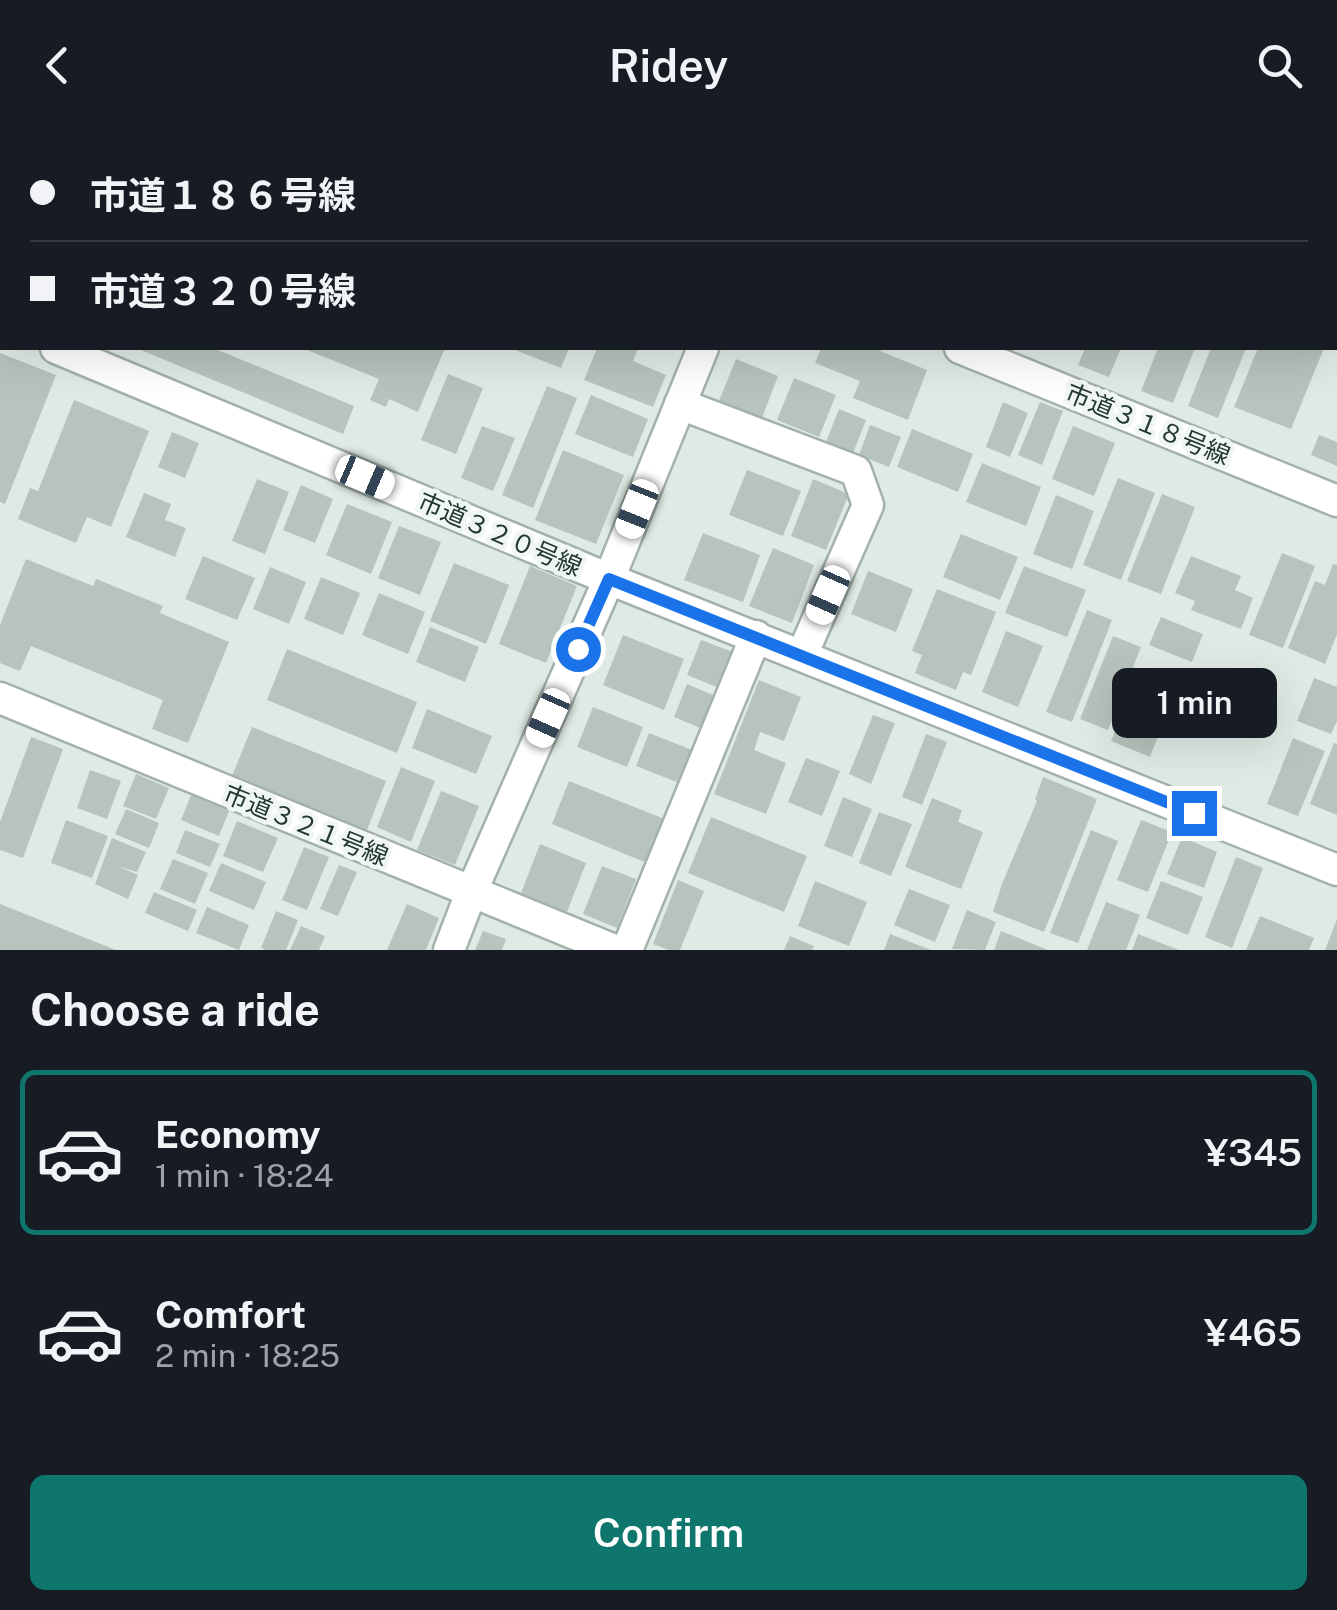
<!DOCTYPE html>
<html lang="en">
<head>
<meta charset="utf-8">
<style>
	body { margin:0; font-family:"Public Sans","Noto Sans JP",sans-serif; background:#20242c; color:#f1f3f6; height:100vh; display:flex; flex-direction:column; font-size:38px; white-space:nowrap }
	* { box-sizing:border-box; margin:0 }
	p { font-size:32px; color:#9ea1a6 }
	.icon { flex:none; width:55px; height:55px; fill:none; stroke:currentColor; stroke-width:2; stroke-linecap:round; stroke-linejoin:round }
	.map { position:relative; height:820px; overflow:hidden }
	.side { display:flex; flex-direction:column; background:#171b24; flex:1 }
	.side>* { flex:none }
	.top-card { position:absolute; left:0px; top:0px; width:1338px; height:220px; box-shadow:0 10px 40px #0002; display:grid; align-content:center; height:220px; padding:0 30px; background:#171b24 }
	.end { position:absolute; width:45px; height:45px; margin:-22px; border:12px solid #1a73e8; background:#fff; box-shadow:0 0 0 5px #fff }
	.from { border-radius:50% }
	.bubble { position:absolute; height:70px; border-radius:15px; background:#171b24; box-shadow:0 10px 40px #0002; font-size:32px; font-weight:600; line-height:70px; text-align:center }
	.car { position:absolute; width:30px; height:60px; margin:-30px -15px; border-radius:12px; box-shadow:0 0 8px 2px #0007; background:linear-gradient(#fff 24%,#345 0 40%,#fff 0 76%,#345 0 86%,#fff 0) }
	.top-card b { display:flex; align-items:center; gap:35px; height:95px; font-size:38px }
	.top-card b+b { border-top:2px solid #363941 }
	.top-card i { width:25px; height:25px; background:#f1f3f6 }
	ul { padding:0; list-style:none }
	li { display:flex; align-items:center; gap:30px; height:165px; margin:0 20px 15px; padding:0 10px; border:5px solid transparent; border-radius:15px }
	li div { flex:1 }
	li b { display:block; font-size:38px }
	li em { font-style:normal; font-weight:600 }
	li.current { border-color:#0f766e }
	li>.icon { width:90px; height:90px; stroke-width:1.5 }
	h2 { padding:0 30px; font-size:45px; line-height:120px }
	.action { display:flex; gap:20px; margin-top:auto; padding:20px 30px }
	.action a { flex:1; height:115px; border-radius:15px; background:#0f766e; color:#fff; font-size:40px; font-weight:600; line-height:115px; text-align:center }
	header { display:flex; justify-content:space-between; align-items:center; height:130px; padding:0 30px; background:#171b24; font-size:45px; font-weight:600 }
	.map>svg:first-child { display:block }
	.green { fill:#bad9c0 }
	.building { fill:#b6c4bd }
	.lines { fill:none; stroke-linecap:round; stroke-linejoin:round }
	.street-casing { stroke:#a3b1ab; stroke-width:35 }
	.secondary-casing { stroke:#a0b4ab; stroke-width:35 }
	.street { stroke:#fff; stroke-width:30 }
	.secondary { stroke:#fff; stroke-width:30 }
	.route { stroke:#1a73e8; stroke-width:12 }
	.labels { text-anchor:middle; dominant-baseline:central; stroke-width:9; stroke-linejoin:round; paint-order:stroke }
	.street-label { font-size:25px; fill:#223831; stroke:#f0f7f3 }
</style>
</head>
<body>
<header><svg class="icon" aria-label="back" viewBox="0 0 24 24"><path d="M15 5l-7 7 7 7"/></svg>Ridey<svg class="icon" aria-label="search" viewBox="0 0 24 24"><circle cx="10" cy="10" r="6"/><path d="M15 15l6 6"/></svg></header>
<div class="map">
<svg width="1337" height="820" viewBox="0 0 1337 820">
	<rect width="100%" height="100%" fill="#e0eae5"/>
	<!-- green -->
	<polygon class="green" points="65,0 390,0 397,2 64,2"/>
	<!-- building -->
	<g class="building">
		<polygon points="136,218 213,218 354,276 343,304"/>
		<polygon points="302,218 445,218 418,282 389,269 386,277 370,270 379,249"/>
		<polygon points="510,218 569,218 561,238"/>
		<polygon points="597,218 638,218 633,231 666,245 653,277 584,250"/>
		<polygon points="821,218 881,218 880,221 927,240 908,290 853,268 860,251 815,233"/>
		<polygon points="1085,218 1121,218 1109,247 1078,235"/>
		<polygon points="1158,218 1195,218 1173,273 1141,261"/>
		<polygon points="1211,218 1246,218 1218,288 1188,276"/>
		<polygon points="1258,218 1324,218 1291,299 1234,277"/>
		<polygon points="0,223 56,245 5,374 0,372"/>
		<polygon points="736,229 778,246 762,288 719,271"/>
		<polygon points="448,244 483,258 456,324 421,310"/>
		<polygon points="794,248 836,265 819,307 777,290"/>
		<polygon points="547,256 577,268 533,378 502,365"/>
		<polygon points="591,265 648,289 633,327 575,304"/>
		<polygon points="74,270 149,301 111,397 87,387 76,413 18,389 30,358 38,361"/>
		<polygon points="1003,272 1028,283 1010,327 986,317"/>
		<polygon points="1040,272 1063,281 1042,335 1018,325"/>
		<polygon points="839,279 866,290 853,323 826,312"/>
		<polygon points="870,295 901,307 889,337 859,325"/>
		<polygon points="482,296 515,308 493,361 461,348"/>
		<polygon points="1073,296 1115,313 1094,366 1052,349"/>
		<polygon points="912,299 973,324 958,362 897,337"/>
		<polygon points="172,302 199,313 185,348 158,337"/>
		<polygon points="1319,305 1337,312 1337,336 1311,325"/>
		<polygon points="563,320 624,345 596,414 535,390"/>
		<polygon points="982,333 1041,357 1026,396 966,372"/>
		<polygon points="747,340 801,361 783,406 729,385"/>
		<polygon points="1118,348 1155,363 1121,450 1083,435"/>
		<polygon points="257,349 289,362 265,424 232,411"/>
		<polygon points="813,349 849,364 826,420 791,406"/>
		<polygon points="301,355 333,369 315,413 283,400"/>
		<polygon points="144,363 171,374 165,390 186,398 175,427 126,407"/>
		<polygon points="1162,364 1195,377 1161,464 1127,451"/>
		<polygon points="1056,365 1094,381 1072,439 1033,424"/>
		<polygon points="347,374 392,392 371,444 326,425"/>
		<polygon points="399,396 441,412 420,465 378,448"/>
		<polygon points="703,403 760,425 743,472 684,450"/>
		<polygon points="961,404 1018,427 1000,470 943,447"/>
		<polygon points="773,418 814,435 792,493 749,476"/>
		<polygon points="1282,423 1315,436 1283,518 1249,505"/>
		<polygon points="203,426 255,448 237,490 185,469"/>
		<polygon points="1191,426 1241,446 1235,460 1253,468 1241,499 1191,480 1195,471 1175,463"/>
		<polygon points="26,429 93,456 96,449 163,476 160,483 229,512 188,613 152,599 163,570 31,516 20,541 0,533 0,495"/>
		<polygon points="454,433 509,455 486,514 430,491"/>
		<polygon points="1333,434 1337,435 1337,504 1325,534 1288,518 1315,451 1325,455"/>
		<polygon points="530,436 577,456 546,533 499,514"/>
		<polygon points="1024,436 1086,460 1067,507 1005,483"/>
		<polygon points="270,437 306,452 289,494 253,479"/>
		<polygon points="868,441 913,459 896,502 851,484"/>
		<polygon points="321,447 360,463 343,505 304,489"/>
		<polygon points="937,459 996,482 971,545 963,542 956,560 915,543 922,525 912,521"/>
		<polygon points="379,463 425,482 408,524 362,505"/>
		<polygon points="1087,480 1112,490 1072,592 1046,582"/>
		<polygon points="1161,487 1203,504 1192,532 1149,515"/>
		<polygon points="430,497 479,517 465,552 416,532"/>
		<polygon points="1006,501 1043,516 1018,577 982,562"/>
		<polygon points="623,505 684,529 664,580 603,555"/>
		<polygon points="1113,506 1141,517 1108,600 1080,589"/>
		<polygon points="701,510 733,522 719,558 687,545"/>
		<polygon points="287,519 417,572 397,623 267,570"/>
		<polygon points="1314,548 1337,557 1337,591 1331,604 1297,591"/>
		<polygon points="759,550 801,567 784,611 760,602 754,620 786,633 766,684 714,664"/>
		<polygon points="687,554 713,565 700,598 674,587"/>
		<polygon points="1129,567 1167,583 1150,627 1111,611"/>
		<polygon points="593,577 643,597 627,637 577,617"/>
		<polygon points="427,579 492,606 476,644 412,618"/>
		<polygon points="873,585 895,593 871,654 849,644"/>
		<polygon points="252,597 386,651 367,700 232,646"/>
		<polygon points="649,603 692,620 679,653 636,636"/>
		<polygon points="926,604 947,612 922,675 902,667"/>
		<polygon points="31,607 63,619 23,728 0,720 0,692"/>
		<polygon points="1293,608 1325,621 1298,686 1267,674"/>
		<polygon points="1334,613 1337,614 1337,685 1310,674"/>
		<polygon points="806,628 840,641 822,686 788,672"/>
		<polygon points="401,637 435,651 411,712 377,697"/>
		<polygon points="90,640 121,651 107,689 77,678"/>
		<polygon points="136,644 169,658 156,689 123,676"/>
		<polygon points="1043,647 1097,669 1044,802 993,782 1002,754 1037,671 1035,670"/>
		<polygon points="569,651 672,692 654,736 552,694"/>
		<polygon points="441,661 479,676 455,735 417,720"/>
		<polygon points="191,665 229,681 219,706 181,690"/>
		<polygon points="843,667 872,679 852,727 824,716"/>
		<polygon points="932,668 962,680 958,692 983,702 961,759 905,737"/>
		<polygon points="126,679 159,693 149,718 115,704"/>
		<polygon points="879,682 912,694 891,746 859,733"/>
		<polygon points="711,687 807,726 784,782 688,743"/>
		<polygon points="66,690 108,706 92,748 51,733"/>
		<polygon points="1141,690 1172,702 1148,762 1117,750"/>
		<polygon points="237,691 278,708 263,742 223,726"/>
		<polygon points="185,700 220,714 210,737 176,723"/>
		<polygon points="1091,700 1118,711 1078,813 1050,803"/>
		<polygon points="1182,707 1217,722 1204,758 1167,744"/>
		<polygon points="112,708 146,722 137,742 118,736 138,745 128,769 95,754"/>
		<polygon points="540,714 586,733 567,782 521,763"/>
		<polygon points="304,717 329,727 307,780 282,770"/>
		<polygon points="1236,727 1263,738 1232,818 1205,807"/>
		<polygon points="173,729 208,743 195,774 160,759"/>
		<polygon points="221,733 266,752 254,780 209,761"/>
		<polygon points="339,735 357,742 338,786 320,779"/>
		<polygon points="602,736 636,749 617,798 583,784"/>
		<polygon points="678,750 704,761 680,820 669,820 653,814"/>
		<polygon points="815,751 867,772 849,816 798,796"/>
		<polygon points="1161,751 1203,767 1188,805 1146,788"/>
		<polygon points="909,759 950,775 935,812 894,795"/>
		<polygon points="154,762 197,780 188,801 145,783"/>
		<polygon points="1106,772 1140,785 1126,820 1087,820"/>
		<polygon points="0,774 116,820 0,820"/>
		<polygon points="407,774 439,788 426,820 387,820"/>
		<polygon points="207,777 249,795 239,820 196,803"/>
		<polygon points="967,780 996,792 985,820 952,819"/>
		<polygon points="276,781 298,790 286,820 266,820 261,818"/>
		<polygon points="1260,786 1314,808 1309,820 1246,820"/>
		<polygon points="1337,789 1337,820 1325,820"/>
		<polygon points="301,796 325,806 319,820 290,820"/>
		<polygon points="483,801 506,809 502,820 475,820"/>
		<polygon points="1001,801 1048,820 994,820"/>
		<polygon points="890,804 931,820 884,820"/>
		<polygon points="1138,804 1179,820 1132,820"/>
		<polygon points="790,806 814,816 812,820 784,820"/>
	</g>
	<g class="lines">
		<!-- street casing -->
		<g class="street-casing">
			<g id="street">
				<polyline points="430,0 436,2"/>
				<polyline points="793,2 794,0"/>
				<polyline points="0,194 2,195"/>
				<polyline points="56,218 609,449 1337,740"/>
				<polyline points="960,218 1337,371"/>
				<polyline points="680,274 856,341 868,375 802,525"/>
				<polyline points="0,568 614,820"/>
				<polyline points="449,820 471,763 609,449 703,218"/>
				<polyline points="627,820 756,506"/>
			</g>
		</g>
		<!-- secondary casing -->
		<g class="secondary-casing">
			<polyline id="secondary" points="0,15 2,9"/>
		</g>
		<!-- street -->
		<use href="#street" class="street"/>
		<!-- secondary -->
		<use href="#secondary" class="secondary"/>
	</g>
	<g class="lines">
		<!-- route -->
		<polyline class="route" points="578,519 609,449 1194,683"/>
	</g>
	<g class="labels">
		<!-- street labels -->
		<g class="street-label">
			<text transform="translate(1148 294) rotate(22)">市道３１８号線</text>
			<text transform="translate(500 404) rotate(23)">市道３２０号線</text>
			<text transform="translate(306 695) rotate(22)">市道３２１号線</text>
		</g>
	</g>
</svg>
<i class="end from" style="left:578px;top:519px"></i>
<i class="end" style="left:1194px;top:683px"></i>
<div class="bubble" style="left:1112px;top:538px;width:165px">1 min</div>
<i class="car" style="left:365px;top:347px;rotate:113deg"></i>
<i class="car" style="left:637px;top:379px;rotate:202deg"></i>
<i class="car" style="left:828px;top:465px;rotate:204deg"></i>
<i class="car" style="left:548px;top:588px;rotate:204deg"></i>
<div class="top-card">
<b><i class="from"></i>市道１８６号線</b>
<b><i></i>市道３２０号線</b>
</div>
</div>
<section class="side">
<h2>Choose a ride</h2>
<ul>
<li class="current"><svg class="icon" aria-label="car" viewBox="0 0 24 24"><path d="M5 17H2v-5l4-1 3-4h7l3 4 3 1v5h-3M9 17h6M6 11h13"/><circle cx="7" cy="17" r="2"/><circle cx="17" cy="17" r="2"/></svg><div><b>Economy</b><p>1 min · 18:24</p></div><em>¥345</em></li>
<li><svg class="icon" aria-label="car" viewBox="0 0 24 24"><path d="M5 17H2v-5l4-1 3-4h7l3 4 3 1v5h-3M9 17h6M6 11h13"/><circle cx="7" cy="17" r="2"/><circle cx="17" cy="17" r="2"/></svg><div><b>Comfort</b><p>2 min · 18:25</p></div><em>¥465</em></li>
</ul>
<div class="action"><a>Confirm</a></div>
</section>
</body>
</html>
